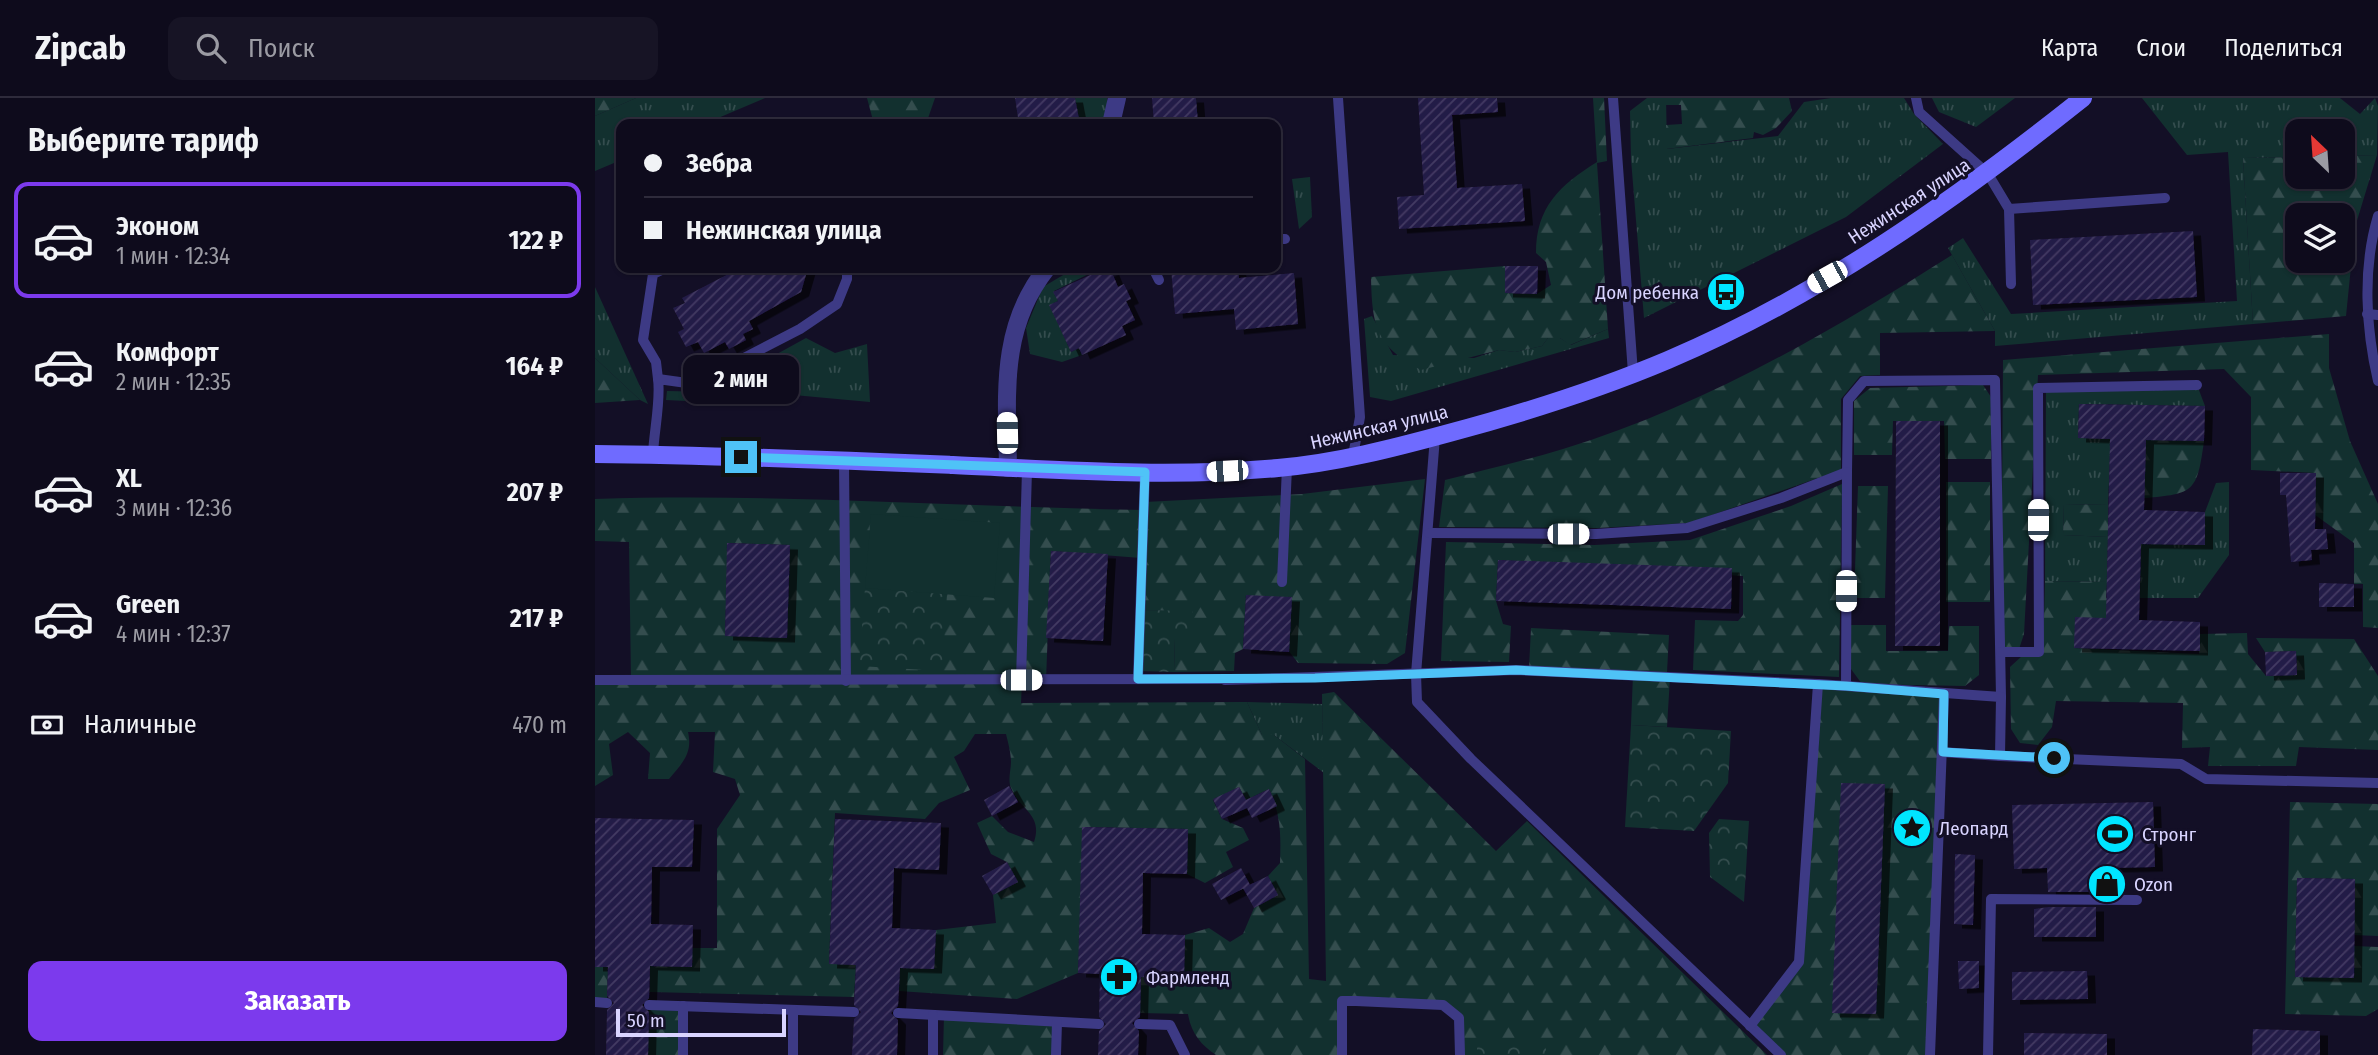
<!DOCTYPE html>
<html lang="ru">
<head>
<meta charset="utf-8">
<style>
	body { margin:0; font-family:"Fira Sans Condensed",sans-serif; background:#171425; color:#f1f3f6; height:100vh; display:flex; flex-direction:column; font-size:26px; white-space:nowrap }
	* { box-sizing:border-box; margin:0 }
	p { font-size:23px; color:#9b9ba3 }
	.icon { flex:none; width:38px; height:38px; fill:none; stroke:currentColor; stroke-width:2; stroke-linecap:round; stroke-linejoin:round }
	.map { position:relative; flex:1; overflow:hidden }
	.details { display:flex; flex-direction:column; background:#0e0b1c; width:595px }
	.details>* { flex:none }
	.hud { position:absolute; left:21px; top:21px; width:665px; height:154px; border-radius:14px; box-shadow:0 2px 5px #0004,0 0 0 2px #2e2b3b; display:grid; align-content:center; height:154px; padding:0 28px; background:#0e0b1c }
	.needle { width:46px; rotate:335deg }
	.tools { position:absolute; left:1690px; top:21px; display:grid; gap:14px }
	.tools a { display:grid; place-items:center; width:70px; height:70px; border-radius:14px; background:#0e0b1c; box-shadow:0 2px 5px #0004,0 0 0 2px #2e2b3b; font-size:35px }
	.scale { position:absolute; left:21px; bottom:18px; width:170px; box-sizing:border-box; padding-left:7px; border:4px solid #d9d4ff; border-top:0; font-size:19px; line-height:24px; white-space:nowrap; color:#d9d4ff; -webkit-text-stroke:5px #130f26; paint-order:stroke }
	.end { position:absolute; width:32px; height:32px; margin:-16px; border:9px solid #4fc3f7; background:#111; box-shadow:0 0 0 4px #111 }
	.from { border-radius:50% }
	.bubble { position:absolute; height:49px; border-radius:14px; background:#0e0b1c; box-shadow:0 2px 5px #0004,0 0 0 2px #2e2b3b; font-size:23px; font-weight:700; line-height:49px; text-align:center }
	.car { position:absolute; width:21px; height:42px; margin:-21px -10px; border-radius:9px; box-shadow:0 0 5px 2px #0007; background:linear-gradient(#fff 24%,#345 0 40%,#fff 0 76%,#345 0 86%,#fff 0) }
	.hud b { display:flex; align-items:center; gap:24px; height:66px; font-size:26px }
	.hud b+b { border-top:2px solid #2e2b3b }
	.hud i { width:18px; height:18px; background:#f1f3f6 }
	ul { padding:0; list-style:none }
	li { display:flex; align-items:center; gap:21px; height:116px; margin:0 14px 10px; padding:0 14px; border:4px solid transparent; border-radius:14px }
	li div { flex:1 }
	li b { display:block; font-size:26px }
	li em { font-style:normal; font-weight:700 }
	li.on { border-color:#7c3aed }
	li>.icon { width:63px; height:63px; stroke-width:1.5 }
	h2 { padding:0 28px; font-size:32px; line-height:84px }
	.pay { display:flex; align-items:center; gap:18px; height:77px; padding:0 28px; font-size:26px }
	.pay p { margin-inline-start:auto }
	.primary-button { display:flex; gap:14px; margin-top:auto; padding:14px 28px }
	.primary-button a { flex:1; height:80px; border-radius:14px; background:#7c3aed; color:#fff; font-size:28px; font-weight:700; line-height:80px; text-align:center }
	header { display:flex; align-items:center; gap:42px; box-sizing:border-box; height:98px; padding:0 35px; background:#0e0b1c; border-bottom:2px solid #2e2b3b }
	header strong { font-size:33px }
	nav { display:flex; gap:38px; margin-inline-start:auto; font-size:24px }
	.search { width:490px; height:63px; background:#171425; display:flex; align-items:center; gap:18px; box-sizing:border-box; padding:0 24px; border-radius:14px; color:#9b9ba3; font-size:26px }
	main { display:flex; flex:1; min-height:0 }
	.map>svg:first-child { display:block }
	.grass { fill:url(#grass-tufts) }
	.forest { fill:url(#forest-firs); fill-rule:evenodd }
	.park { fill:url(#park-crowns) }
	.pitch { fill:#12302f }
	.building { fill:url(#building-hatch); filter:url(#shadow) }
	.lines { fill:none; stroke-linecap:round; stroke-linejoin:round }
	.lane { stroke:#3d3a85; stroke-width:10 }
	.street { stroke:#3d3a85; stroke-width:18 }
	.secondary { stroke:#6f6bff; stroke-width:18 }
	.route { stroke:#4fc3f7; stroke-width:9 }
	.labels { text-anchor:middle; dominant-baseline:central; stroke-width:6; stroke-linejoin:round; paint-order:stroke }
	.street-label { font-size:19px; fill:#d9d4ff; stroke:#130f26 }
	.poi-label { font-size:19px; fill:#d9d4ff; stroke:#130f26; text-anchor:start }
</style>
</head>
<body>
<header>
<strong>Zipcab</strong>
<div class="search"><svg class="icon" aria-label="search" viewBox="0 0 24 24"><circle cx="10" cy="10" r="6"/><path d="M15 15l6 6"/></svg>Поиск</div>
<nav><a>Карта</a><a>Слои</a><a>Поделиться</a></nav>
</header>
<main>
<section class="details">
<h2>Выберите тариф</h2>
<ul>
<li class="on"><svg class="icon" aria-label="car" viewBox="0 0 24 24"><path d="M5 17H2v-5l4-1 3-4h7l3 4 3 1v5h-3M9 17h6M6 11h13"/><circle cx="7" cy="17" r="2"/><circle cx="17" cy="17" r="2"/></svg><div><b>Эконом</b><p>1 мин · 12:34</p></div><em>122 ₽</em></li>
<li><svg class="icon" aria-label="car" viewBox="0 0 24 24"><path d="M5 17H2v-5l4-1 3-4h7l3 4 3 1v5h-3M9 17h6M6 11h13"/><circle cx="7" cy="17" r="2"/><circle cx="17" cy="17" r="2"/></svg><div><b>Комфорт</b><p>2 мин · 12:35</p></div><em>164 ₽</em></li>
<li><svg class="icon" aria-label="car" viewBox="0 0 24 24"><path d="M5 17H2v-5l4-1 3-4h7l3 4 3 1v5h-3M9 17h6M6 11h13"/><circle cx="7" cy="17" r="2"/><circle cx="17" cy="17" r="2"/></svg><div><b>XL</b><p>3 мин · 12:36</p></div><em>207 ₽</em></li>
<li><svg class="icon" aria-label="car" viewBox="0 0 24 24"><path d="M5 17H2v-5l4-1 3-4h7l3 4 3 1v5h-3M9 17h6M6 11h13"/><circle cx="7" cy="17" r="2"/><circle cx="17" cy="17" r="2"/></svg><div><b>Green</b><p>4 мин · 12:37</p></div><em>217 ₽</em></li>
</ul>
<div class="pay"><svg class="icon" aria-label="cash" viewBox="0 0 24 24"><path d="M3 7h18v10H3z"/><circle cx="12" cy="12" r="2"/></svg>Наличные<p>470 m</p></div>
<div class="primary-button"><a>Заказать</a></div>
</section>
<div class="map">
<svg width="1783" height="957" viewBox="0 0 1783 957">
	<defs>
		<pattern id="grass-tufts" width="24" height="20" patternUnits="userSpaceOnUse" patternTransform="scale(1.75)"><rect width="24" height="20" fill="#12302f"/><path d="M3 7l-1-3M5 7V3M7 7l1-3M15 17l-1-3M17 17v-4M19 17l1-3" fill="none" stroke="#344d4e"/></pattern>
		<pattern id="forest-firs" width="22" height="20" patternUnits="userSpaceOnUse" patternTransform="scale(1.75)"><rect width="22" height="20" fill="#12302f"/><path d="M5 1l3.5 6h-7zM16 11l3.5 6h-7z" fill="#344d4e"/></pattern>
		<pattern id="park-crowns" width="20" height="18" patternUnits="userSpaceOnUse" patternTransform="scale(1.75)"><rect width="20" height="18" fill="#12302f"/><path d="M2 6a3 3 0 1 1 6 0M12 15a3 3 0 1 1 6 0" fill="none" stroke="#344d4e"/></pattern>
		<pattern id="building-hatch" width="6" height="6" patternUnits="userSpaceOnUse" patternTransform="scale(1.75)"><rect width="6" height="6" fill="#241b47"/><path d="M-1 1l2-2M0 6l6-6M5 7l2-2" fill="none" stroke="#433b63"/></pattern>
		<filter id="shadow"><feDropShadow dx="8" dy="4.5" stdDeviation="0" flood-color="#0009"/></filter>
	</defs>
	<rect width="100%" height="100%" fill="#130f26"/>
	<!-- grass -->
	<g class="grass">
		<polygon points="41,0 170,0 109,26 26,26 26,62 0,73 0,18"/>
		<polygon points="480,0 512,0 512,19 484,21"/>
		<polygon points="1052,0 1071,0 1072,51 1183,38 1209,4 1236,0 1309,0 1319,16 1348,46 1251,119 1049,220 1036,61 1035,13"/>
		<polygon points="1337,0 1420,0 1381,29 1344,14"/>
		<polygon points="1547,0 1745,0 1765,16 1780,0 1783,8 1782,57 1748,58 1748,33 1703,33 1703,59 1648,60 1658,226 1400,248 1400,233 1353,150 1368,140 1416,216 1642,203 1633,54 1592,57"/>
		<polygon points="715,79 717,119 704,131 697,81"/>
		<polygon points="480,170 506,170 459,193 463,203 455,207 476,254 484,250 487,257 467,264 435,256 431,230 448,189"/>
		<polygon points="0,189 53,306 45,302 0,260"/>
		<polygon points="777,218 798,257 879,260 904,252 920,254 947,248 953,240 965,240 976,247 1013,231 1014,240 796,303 775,299 769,221"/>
		<polygon points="211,240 240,255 272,246 275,304 188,296 172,307 71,302 72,293 113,294"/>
		<polygon points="1602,287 1610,308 1484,306 1483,340 1532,341 1515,358 1513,407 1469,406 1468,437 1513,439 1512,484 1450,483 1451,289"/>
		<polygon points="1634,384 1634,457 1603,500 1545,500 1546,446 1609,447 1610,414 1621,385"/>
		<polygon points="652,604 727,606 729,675 679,637 667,637"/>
	</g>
	<!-- forest -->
	<g class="forest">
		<polygon points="0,0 41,0 0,18"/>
		<polygon points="272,0 340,0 331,26 279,26"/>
		<path d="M998,0H1009L1012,63L1002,65L1013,231L975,247L965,240H953L947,248L920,254L904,252L826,272C781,248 777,228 776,179L910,168V195L942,196L956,187L951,164L941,155C941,109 965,87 1002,64Z"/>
		<polygon points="1071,0 1194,0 1197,13 1181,30 1168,37 1159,34 1158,40 1071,51 1071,27 1087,26 1086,7 1070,7"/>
		<path d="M1782,57L1760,129L1751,218L1658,226L1648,60L1703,59V79H1748V58ZM1703,117H1748V163H1703Z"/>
		<path d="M1357,157L1400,233L1285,235V277L1265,278L1246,301V372L1094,425L1002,430L844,429L850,382C889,372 929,363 968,351C1107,309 1235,234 1357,157Z"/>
		<polygon points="1734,236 1734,270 1755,343 1783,406 1783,530 1768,529 1768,486 1759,486 1759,445 1716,414 1721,375 1656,372 1656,299 1629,271 1443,277 1429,536 1423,554 1406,554 1408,262"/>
		<polygon points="0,260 45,302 0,305"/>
		<polygon points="1388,287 1396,299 1396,361 1350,361 1349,323 1298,323 1297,357 1259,357 1259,303 1275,290"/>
		<path d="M1551,342L1609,343C1602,394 1599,396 1549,400Z"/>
		<path d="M830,381L810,555L792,566L703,565L651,497L648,551L640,555L639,573L579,574L580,540L598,514L543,512L546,460L456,453L451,582H427L426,605L652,604L667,637H679L710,661L714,881L731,883L727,596L739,594L901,753L932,723L1172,957H863V921L845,908L747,903V957H621C606,947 596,935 593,916L545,915L546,879L589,880L590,837L614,830L635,844L648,836L659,810L683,797L673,778L685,765C686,737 686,717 674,691L651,702L644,689L618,702L627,721L648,730L654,742L631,754L638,769L610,785L592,776L593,731L491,729L483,875L422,901L304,893L305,870L339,871L341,832L401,825L398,797L423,784L412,764L396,756L382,725L397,718L413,734L439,744C448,717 426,712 417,692C412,683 416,673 416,664C416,655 413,644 411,636H380L369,653L359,659L375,692L344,705L330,721L240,715L234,865L261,867L259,899L55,894V868L96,869L97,850H122V731L145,697L140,681L118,674L120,634H93C98,656 87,665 74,681H53L55,655L33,634L14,646L18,677L0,688V581H36L34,444L0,443V401C183,395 366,409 549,412L550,404L707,396ZM133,445L195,447L192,540L130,538Z"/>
		<rect x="1351" y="384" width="44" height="120"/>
		<polygon points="1247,386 1244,579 1098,572 1100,522 1143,523 1148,517 1148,478 903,462 901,503 908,526 916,528 914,564 846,563 851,444 1000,447 1095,442 1196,408"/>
		<polygon points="1263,388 1293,388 1290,500 1259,500"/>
		<polygon points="1469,406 1513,407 1513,439 1468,437"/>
		<polygon points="1450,483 1512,484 1511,500 1529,501 1529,520 1479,550 1604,556 1605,536 1652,535 1653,556 1671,578 1702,577 1701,553 1670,554 1661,540 1759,541 1783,578 1783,652 1704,649 1701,668 1613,668 1615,649 1587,650 1588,605 1461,603 1457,629 1443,647 1425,645 1416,631 1415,569 1427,558 1448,557"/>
		<polygon points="1256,527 1291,527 1291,553 1353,553 1354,528 1384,528 1384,577 1370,588 1267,586 1256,571"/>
		<polygon points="936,530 1074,537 1072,574 934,570"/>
		<polygon points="1038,577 1075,579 1072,629 1036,627"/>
		<polygon points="1223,586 1349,596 1331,957 1186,957 1155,928 1204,864"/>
		<polygon points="1695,704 1783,706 1783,838 1759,837 1760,781 1702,780 1700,878 1759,848 1783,849 1783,911 1771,918 1690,916"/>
		<polygon points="0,869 13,869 12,905 0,904"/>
		<polygon points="54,907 88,908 88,957 53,957"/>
		<polygon points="349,918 462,924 461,957 348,957"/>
	</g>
	<!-- park -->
	<g class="park">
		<polygon points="270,490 352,496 347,573 264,568"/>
		<polygon points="543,512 598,513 597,540 580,540 579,574 543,573"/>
		<polygon points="1036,627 1136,633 1133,685 1099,733 1030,729"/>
		<polygon points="1124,721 1154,723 1149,804 1115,779 1114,735"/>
		<polygon points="882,941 951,943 951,957 882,957"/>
	</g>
	<!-- pitch -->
	<polygon class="pitch" points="276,416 405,425 399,500 270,490"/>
	<!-- building -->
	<g class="building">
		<polygon points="420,0 480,0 484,21 455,26 424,26"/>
		<polygon points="557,0 601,0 603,26 559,26"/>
		<polygon points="823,0 902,0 903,14 857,17 862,90 927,86 930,123 804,131 802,99 829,97"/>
		<polygon points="1598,133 1602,199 1438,207 1435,142"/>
		<polygon points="910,168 943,168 942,196 910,195"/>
		<polygon points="145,170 213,170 206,194 154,223 158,231 148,236 151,242 134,251 130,244 109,255 103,244 91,249 83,234 89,231 78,210 90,205 87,200"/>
		<polygon points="576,170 643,170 644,180 699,175 703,226 641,232 639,211 580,216"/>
		<polygon points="516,172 523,189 529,186 536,201 531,203 540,222 527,228 531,237 487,257 484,250 476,254 454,207 463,203 458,194 504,173 505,177"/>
		<polygon points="1484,306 1610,308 1609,343 1551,342 1549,412 1610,414 1610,447 1546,446 1544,522 1605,524 1605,553 1479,550 1480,519 1511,520 1515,341 1483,340"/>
		<polygon points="1301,323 1345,323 1345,548 1300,548"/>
		<polygon points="1685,375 1721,375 1720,431 1731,431 1733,451 1716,452 1717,462 1696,464 1691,397 1685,397"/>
		<polygon points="132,445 195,447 192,540 130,538"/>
		<polygon points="456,453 513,456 508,543 451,540"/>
		<polygon points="903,462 1137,470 1136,511 901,503"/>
		<polygon points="1724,485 1759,486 1759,509 1724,509"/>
		<polygon points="651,497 697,499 694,554 648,551"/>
		<polygon points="1701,553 1702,577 1671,578 1670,554"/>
		<polygon points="1246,685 1290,686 1281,916 1237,915"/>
		<polygon points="414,688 423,704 397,718 389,702"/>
		<polygon points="644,689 651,702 674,691 682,708 657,720 652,710 627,721 618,701"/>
		<polygon points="1558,704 1560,769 1517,770 1518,790 1501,790 1501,794 1453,794 1452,770 1419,771 1417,707"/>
		<polygon points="0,720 99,722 97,769 57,769 56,826 98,827 97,869 55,868 54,900 47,907 54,914 53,957 11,957 12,912 19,905 12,898 13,869 0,869"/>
		<polygon points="240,721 346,725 344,772 299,770 297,830 341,832 339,871 305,870 303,908 296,915 303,922 302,957 257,957 259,921 266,914 259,907 261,867 234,866"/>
		<polygon points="487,729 593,731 592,776 548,775 547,836 590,837 589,880 546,879 545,919 537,925 544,933 543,957 503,957 504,933 511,926 504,919 505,876 483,875"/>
		<polygon points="1360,756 1380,757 1378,827 1359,826"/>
		<polygon points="412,764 423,784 398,797 387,778"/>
		<polygon points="646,770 655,787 626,802 617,786"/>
		<polygon points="673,778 683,797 659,810 648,790"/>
		<polygon points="1702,780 1760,781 1759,880 1700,879"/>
		<polygon points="1454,809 1501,809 1501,839 1439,839 1439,811"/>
		<polygon points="1363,863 1384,863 1384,890 1364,891"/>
		<polygon points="1492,873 1493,901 1417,902 1417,874"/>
		<polygon points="1658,931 1725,933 1725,957 1657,957"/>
		<polygon points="1429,935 1512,936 1512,957 1429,957"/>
	</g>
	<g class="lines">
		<!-- lane -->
		<g class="lane">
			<polyline points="743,0 765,319 758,358"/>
			<polyline points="1018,0 1038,275"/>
			<polyline points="1321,0 1324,14 1393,76 1414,111 1416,186"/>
			<polyline points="1414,111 1570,100"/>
			<path d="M1783,118C1767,171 1771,231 1783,283"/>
			<polyline points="681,141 690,141"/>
			<polyline points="558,170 564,182"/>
			<polyline points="1772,216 1783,217"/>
			<polyline points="63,281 61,264 48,242 58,176 71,170"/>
			<polyline points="840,339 821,576 822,604 876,661 1186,957"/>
			<path d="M58,356C59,333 66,302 63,281L99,286L205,231L242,206L252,181V170"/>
			<polyline points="249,363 251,583"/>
			<polyline points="834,435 1001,436 1092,430 1186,400 1252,374 1253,302 1269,283 1400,282 1406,599"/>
			<polyline points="687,484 692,369"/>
			<polyline points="1406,554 1444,554 1443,290 1602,287"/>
			<polyline points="543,581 550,374"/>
			<polyline points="0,582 636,581"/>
			<polyline points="426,582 432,372"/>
			<polyline points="630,582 921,572 1223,586 1406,599 1405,658 1586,666 1611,681 1783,685"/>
			<polyline points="1251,588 1252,374"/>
			<polyline points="1347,654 1405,658"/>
			<polyline points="0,904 12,905"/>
			<polyline points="54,907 259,914"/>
			<polyline points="198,912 198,957"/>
			<polyline points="303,915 504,926"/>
			<polyline points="544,926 575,927 590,957"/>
			<polyline points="1155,928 1204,864 1223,586"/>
			<polyline points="88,957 88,908"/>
			<polyline points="338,957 338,917"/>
			<polyline points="461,957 462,924"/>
			<polyline points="747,957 747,903 761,903 848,907 864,920 865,957"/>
			<polyline points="1335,957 1349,596"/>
			<polyline points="1393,957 1396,801 1542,802"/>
		</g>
		<!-- street -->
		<g class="street">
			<polyline points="516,26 522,0"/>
			<path d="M413,370C412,297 404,230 452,170"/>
		</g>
		<!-- secondary -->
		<path class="secondary" d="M0,356C119,357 238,362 358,367C466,372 575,380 683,370C741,365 799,350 854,335C929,315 1002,292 1073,262C1224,198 1360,102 1488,0"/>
	</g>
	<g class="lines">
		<!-- route -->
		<polyline class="route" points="146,359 550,374 543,581 720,580 921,572 1251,588 1349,596 1348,654 1459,660"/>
	</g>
	<!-- icons -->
	<defs>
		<g id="bus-disc" transform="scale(2.0125)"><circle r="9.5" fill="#00e5ff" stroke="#130f26"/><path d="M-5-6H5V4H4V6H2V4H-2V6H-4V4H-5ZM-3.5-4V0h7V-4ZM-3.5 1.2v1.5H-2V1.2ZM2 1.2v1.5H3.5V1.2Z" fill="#111"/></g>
		<g id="sight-disc" transform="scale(2.0125)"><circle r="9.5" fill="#00e5ff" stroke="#130f26"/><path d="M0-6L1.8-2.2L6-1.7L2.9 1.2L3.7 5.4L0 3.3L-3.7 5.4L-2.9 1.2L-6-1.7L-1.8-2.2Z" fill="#111"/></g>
		<g id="stadium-disc" transform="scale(2.0125)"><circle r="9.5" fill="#00e5ff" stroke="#130f26"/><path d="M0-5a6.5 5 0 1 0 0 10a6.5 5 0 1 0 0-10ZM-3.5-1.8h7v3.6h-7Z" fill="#111"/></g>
		<g id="shop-disc" transform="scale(2.0125)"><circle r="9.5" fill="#00e5ff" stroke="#130f26"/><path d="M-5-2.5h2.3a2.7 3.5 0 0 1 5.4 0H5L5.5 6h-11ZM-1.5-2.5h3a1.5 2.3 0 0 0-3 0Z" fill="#111"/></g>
		<g id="pharmacy-disc" transform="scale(2.0125)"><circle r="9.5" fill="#00e5ff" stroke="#130f26"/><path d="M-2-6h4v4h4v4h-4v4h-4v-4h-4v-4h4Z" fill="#111"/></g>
	</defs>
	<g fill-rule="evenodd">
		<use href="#bus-disc" x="1131" y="194"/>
		<use href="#sight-disc" x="1317" y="730"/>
		<use href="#stadium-disc" x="1520" y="736"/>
		<use href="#shop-disc" x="1512" y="786"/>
		<use href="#pharmacy-disc" x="524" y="879"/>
	</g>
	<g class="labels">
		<!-- street labels -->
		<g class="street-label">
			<text transform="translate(1314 103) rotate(-33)">Нежинская улица</text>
			<text transform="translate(784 329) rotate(-13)">Нежинская улица</text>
		</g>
		<!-- poi labels -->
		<g class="poi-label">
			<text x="1104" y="194" text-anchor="end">Дом ребенка</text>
			<text x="1344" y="730">Леопард</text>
			<text x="1547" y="736">Стронг</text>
			<text x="1539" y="786">Ozon</text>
			<text x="551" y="879">Фармленд</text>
		</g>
	</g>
</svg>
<div class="tools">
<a><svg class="needle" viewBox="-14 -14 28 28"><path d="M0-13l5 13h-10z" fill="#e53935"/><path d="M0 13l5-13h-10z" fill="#9b9ba3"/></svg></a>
<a><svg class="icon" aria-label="layers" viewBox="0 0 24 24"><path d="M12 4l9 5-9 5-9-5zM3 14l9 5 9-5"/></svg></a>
</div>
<div class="scale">50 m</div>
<i class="end from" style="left:1459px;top:660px"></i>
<i class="end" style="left:146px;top:359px"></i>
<div class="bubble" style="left:88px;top:257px;width:116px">2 мин</div>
<i class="car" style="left:1232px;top:179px;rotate:241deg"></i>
<i class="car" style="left:412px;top:335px;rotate:359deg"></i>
<i class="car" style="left:632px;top:373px;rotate:267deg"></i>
<i class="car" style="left:1443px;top:422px;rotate:0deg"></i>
<i class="car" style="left:973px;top:436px;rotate:90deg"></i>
<i class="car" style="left:1251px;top:493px;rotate:180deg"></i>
<i class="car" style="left:426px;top:582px;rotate:90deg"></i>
<div class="hud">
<b><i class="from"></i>Зебра</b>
<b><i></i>Нежинская улица</b>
</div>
</div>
</main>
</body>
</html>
